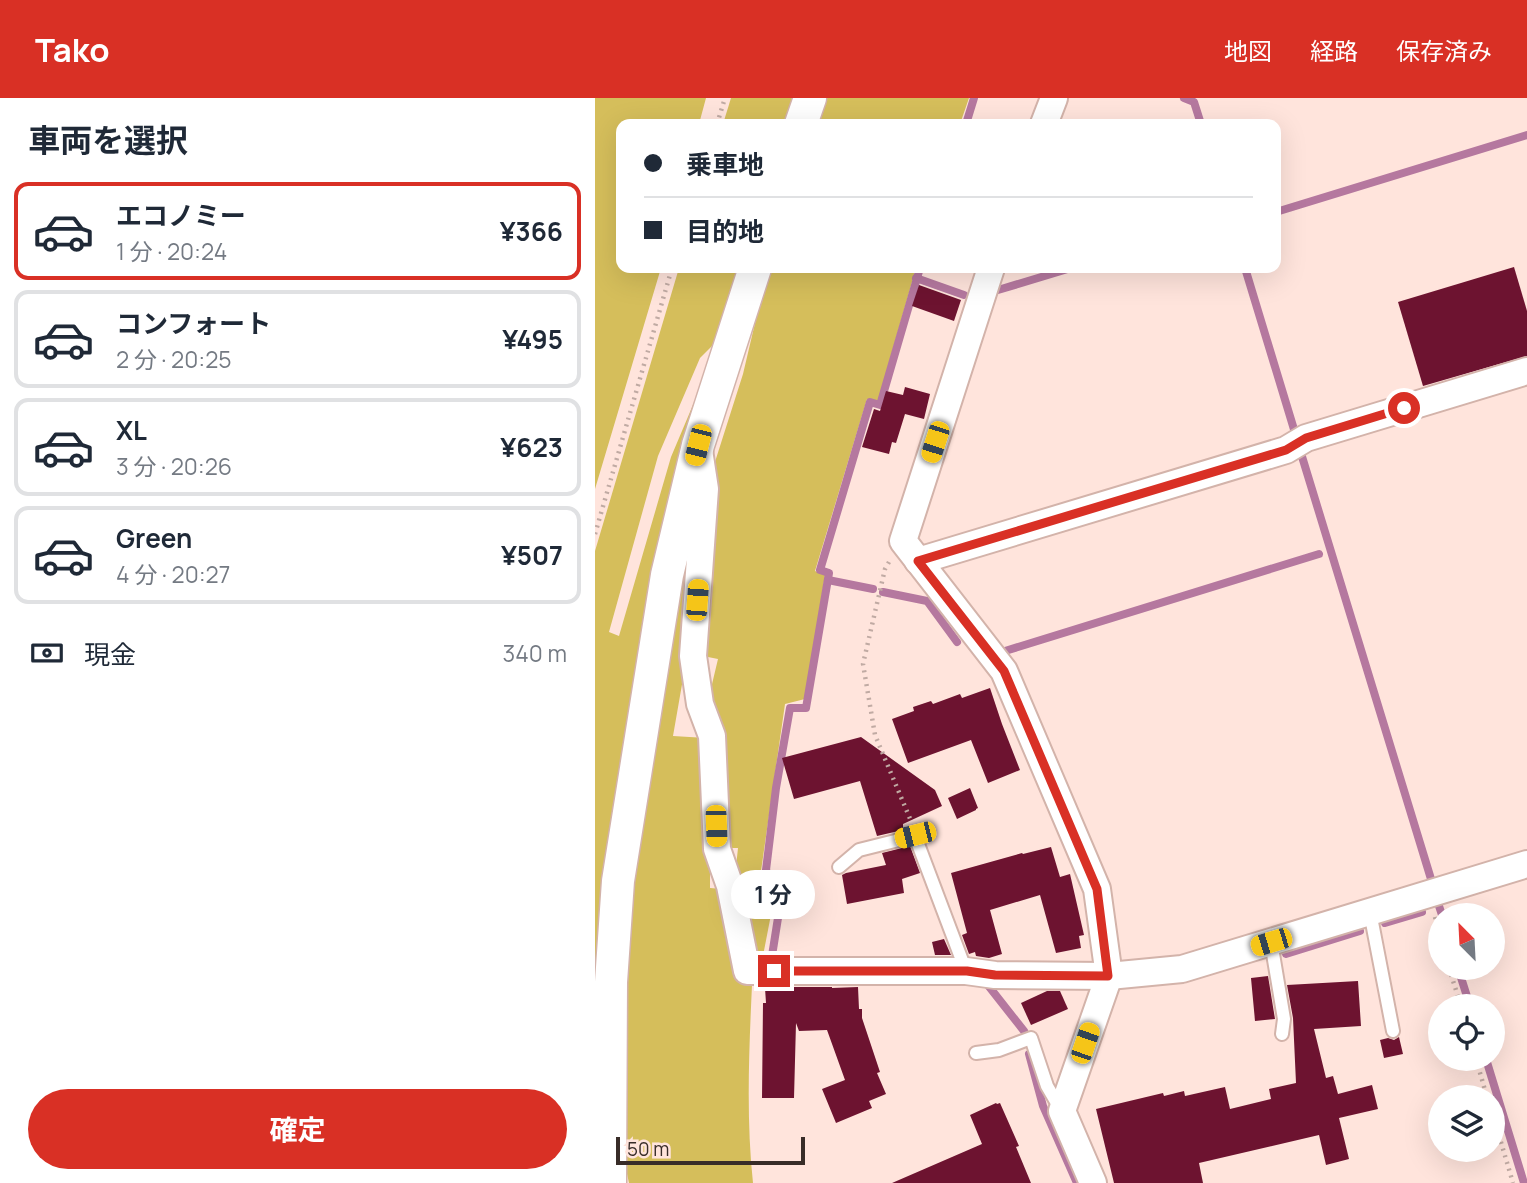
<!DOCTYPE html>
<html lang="ja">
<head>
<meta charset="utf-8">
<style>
	body { margin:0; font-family:Manrope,"Noto Sans JP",sans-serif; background:#f6f6f7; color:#1f2937; height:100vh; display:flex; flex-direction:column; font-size:26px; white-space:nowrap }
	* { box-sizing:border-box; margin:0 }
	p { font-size:23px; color:#747a83 }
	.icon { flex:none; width:38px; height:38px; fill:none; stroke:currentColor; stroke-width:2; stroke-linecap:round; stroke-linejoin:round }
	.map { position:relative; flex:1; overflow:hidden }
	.drawer { display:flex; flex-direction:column; background:#fff; width:595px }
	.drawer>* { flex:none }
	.guide { position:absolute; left:21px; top:21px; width:665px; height:154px; border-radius:14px; box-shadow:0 7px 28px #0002; display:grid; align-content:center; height:154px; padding:0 28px; background:#fff }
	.needle { width:46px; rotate:336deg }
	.fabs { position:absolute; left:833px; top:805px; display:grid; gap:14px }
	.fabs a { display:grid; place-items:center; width:77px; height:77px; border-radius:50%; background:#fff; box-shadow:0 7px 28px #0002; font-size:35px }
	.scale { position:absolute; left:21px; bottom:18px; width:189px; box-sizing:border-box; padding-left:7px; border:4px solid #382c28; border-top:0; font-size:19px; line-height:24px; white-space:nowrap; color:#382c28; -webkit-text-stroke:5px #ffe4dc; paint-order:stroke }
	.end { position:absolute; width:32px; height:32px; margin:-16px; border:9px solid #d93025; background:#fff; box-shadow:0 0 0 4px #fff }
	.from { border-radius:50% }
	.bubble { position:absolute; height:49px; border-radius:24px; background:#fff; box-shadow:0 7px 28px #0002; font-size:23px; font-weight:700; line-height:49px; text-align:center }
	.car { position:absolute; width:21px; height:42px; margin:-21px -10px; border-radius:9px; box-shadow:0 0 5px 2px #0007; background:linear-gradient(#f5c518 24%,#345 0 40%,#f5c518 0 76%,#345 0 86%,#f5c518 0) }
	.guide b { display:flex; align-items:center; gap:24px; height:66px; font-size:26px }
	.guide b+b { border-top:2px solid #e0e1e3 }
	.guide i { width:18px; height:18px; background:#1f2937 }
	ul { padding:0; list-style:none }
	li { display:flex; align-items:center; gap:21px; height:98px; margin:0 14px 10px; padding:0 14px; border:4px solid #e0e1e3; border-radius:14px }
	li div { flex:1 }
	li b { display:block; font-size:26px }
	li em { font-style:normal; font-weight:700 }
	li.selected { border-color:#d93025 }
	li>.icon { width:63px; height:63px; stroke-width:1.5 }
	h2 { padding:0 28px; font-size:32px; line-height:84px }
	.pay { display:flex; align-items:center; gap:18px; height:77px; padding:0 28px; font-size:26px }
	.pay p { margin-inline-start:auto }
	.cta { display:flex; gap:14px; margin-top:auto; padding:14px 28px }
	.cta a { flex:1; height:80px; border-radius:42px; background:#d93025; color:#fff; font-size:28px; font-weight:700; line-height:80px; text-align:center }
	header { display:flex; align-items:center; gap:42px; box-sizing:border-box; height:98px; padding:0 35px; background:#d93025; color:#fff }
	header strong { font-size:33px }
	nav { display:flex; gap:38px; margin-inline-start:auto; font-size:24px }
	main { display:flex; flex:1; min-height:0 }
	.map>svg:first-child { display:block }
	.green { fill:#d5be5b }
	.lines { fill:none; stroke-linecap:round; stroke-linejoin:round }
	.stream { stroke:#b5789f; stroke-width:8 }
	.building { fill:#6d1330 }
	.service-casing { stroke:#d3b3aa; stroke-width:16 }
	.minor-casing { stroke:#d3b3aa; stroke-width:30 }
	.tertiary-casing { stroke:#d3b3aa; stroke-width:35 }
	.path { stroke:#c0aaa3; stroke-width:4.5; stroke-dasharray:2 5; stroke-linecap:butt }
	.service { stroke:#fff; stroke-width:12 }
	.minor { stroke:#fff; stroke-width:26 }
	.tertiary { stroke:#fff; stroke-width:32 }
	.route { stroke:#d93025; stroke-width:9 }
</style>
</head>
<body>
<header>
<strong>Tako</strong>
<nav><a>地図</a><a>経路</a><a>保存済み</a></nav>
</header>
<main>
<section class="drawer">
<h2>車両を選択</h2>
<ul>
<li class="selected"><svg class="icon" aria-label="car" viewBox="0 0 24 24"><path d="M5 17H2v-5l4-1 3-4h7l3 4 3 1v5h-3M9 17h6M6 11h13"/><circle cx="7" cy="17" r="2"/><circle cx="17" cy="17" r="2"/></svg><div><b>エコノミー</b><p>1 分 · 20:24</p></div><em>¥366</em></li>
<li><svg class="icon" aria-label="car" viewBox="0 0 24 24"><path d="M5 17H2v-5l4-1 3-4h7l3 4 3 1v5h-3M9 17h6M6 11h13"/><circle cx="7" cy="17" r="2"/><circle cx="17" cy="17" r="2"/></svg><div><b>コンフォート</b><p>2 分 · 20:25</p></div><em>¥495</em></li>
<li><svg class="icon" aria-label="car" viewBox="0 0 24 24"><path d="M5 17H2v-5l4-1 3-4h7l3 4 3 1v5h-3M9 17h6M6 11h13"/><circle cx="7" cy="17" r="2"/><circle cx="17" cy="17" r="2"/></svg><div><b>XL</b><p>3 分 · 20:26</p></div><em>¥623</em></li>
<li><svg class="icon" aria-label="car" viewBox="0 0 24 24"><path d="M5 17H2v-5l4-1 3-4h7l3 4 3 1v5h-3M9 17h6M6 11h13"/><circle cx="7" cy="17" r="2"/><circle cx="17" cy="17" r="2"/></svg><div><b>Green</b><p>4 分 · 20:27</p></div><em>¥507</em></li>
</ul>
<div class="pay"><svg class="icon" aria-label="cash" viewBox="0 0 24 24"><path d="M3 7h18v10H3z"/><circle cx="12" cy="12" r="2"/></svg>現金<p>340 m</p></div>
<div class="cta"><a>確定</a></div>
</section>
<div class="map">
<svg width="932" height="1085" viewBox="0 0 932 1085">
	<rect width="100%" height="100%" fill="#ffe4dc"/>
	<!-- green -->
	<g class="green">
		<polygon points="0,0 111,0 104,26 26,26 26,170 66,170 0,391"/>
		<polygon points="136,0 200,0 192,26 128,26"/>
		<polygon points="224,0 374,0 365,26 217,26"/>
		<polygon points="84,170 149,170 129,236 105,260 63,358 14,534 24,538 76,359 111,276 91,349 0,1085 0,453"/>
		<polygon points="173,170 321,170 283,303 272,301 220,473 230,477 210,601 190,606 166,773 179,801 167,863 157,853 140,778 143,750 128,750 113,603 123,561 103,557 119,367 148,276"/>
		<path d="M105,405L93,552L78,638L111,640L115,749V790L127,791L147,886L157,887C154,953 151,1020 158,1085H34L24,1039L35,785L62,595Z"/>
	</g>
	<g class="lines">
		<!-- stream -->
		<g class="stream">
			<polyline points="589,0 599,4 606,26"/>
			<polyline points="371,26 379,0"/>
			<polyline points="681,114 932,37"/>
			<polyline points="650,170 701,338"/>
			<polyline points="321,180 369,197"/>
			<polyline points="403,192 476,170"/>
			<polyline points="705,352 836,781"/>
			<polyline points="233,482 278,491"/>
			<polyline points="288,494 332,503 362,544"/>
			<polyline points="410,553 724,456"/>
			<polyline points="844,808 847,817"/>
			<polyline points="790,825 827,814"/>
			<polyline points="691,856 765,833"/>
			<polyline points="176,864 186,801 171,772 181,690 195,610 211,610 234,475 225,472 275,304 285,307 325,170"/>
			<polyline points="863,870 875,908"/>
			<polyline points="392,886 429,933"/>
			<polyline points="434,956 448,1008 482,1085"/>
			<polyline points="891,961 929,1085"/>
		</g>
	</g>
	<!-- building -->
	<g class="building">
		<polygon points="919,169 932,213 932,258 828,288 803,204"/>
		<polygon points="324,187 366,202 359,223 317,208"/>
		<polygon points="310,289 335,296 329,321 310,316 301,345 297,344 294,356 267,349 279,311 285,313 291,293 308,297"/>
		<polygon points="395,590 407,626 425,672 393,685 376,642 313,665 297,621 319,613 318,609 336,603 338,606 365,596 367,600"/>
		<polygon points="266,639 340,692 347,708 308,726 308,732 282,738 265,683 199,701 187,660"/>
		<polygon points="375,690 383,710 381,711 381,712 362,721 353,700"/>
		<polygon points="315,748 325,775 307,781 309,795 252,806 247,777 251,775 291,767 287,755"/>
		<polygon points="456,749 465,779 475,776 489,837 484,838 486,850 461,855 445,797 395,812 407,856 394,860 381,858 380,854 374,856 367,837 372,835 356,775 427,755 428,756"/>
		<polygon points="349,841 356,857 340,857 337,844"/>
		<polygon points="673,878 680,921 660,923 656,880"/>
		<polygon points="763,883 766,928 719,931 731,980 738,978 743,996 777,987 783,1011 744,1020 754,1061 731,1067 724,1037 604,1065 608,1085 519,1085 501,1011 568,995 569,998 589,993 590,998 630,989 635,1011 676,1001 674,991 701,985 698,920 692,887"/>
		<polygon points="198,889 237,889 237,890 263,889 264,911 267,911 267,920 285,974 282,975 291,996 274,1003 277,1010 241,1025 227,991 250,982 232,932 204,933 201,925 199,1000 167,1000 168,905 171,905 170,890"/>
		<polygon points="452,893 465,893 473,911 436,927 426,905"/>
		<polygon points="804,939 808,956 789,960 785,942 793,940 799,942"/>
		<polygon points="401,1005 402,1006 405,1005 424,1048 421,1049 436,1085 297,1085 387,1046 375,1017"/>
	</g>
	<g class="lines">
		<!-- service casing -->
		<g class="service-casing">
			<g id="service">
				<polyline points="244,769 264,752 320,738 371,873"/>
				<polyline points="775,814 798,933"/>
				<polyline points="676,844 689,921 687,936"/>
				<polyline points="381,955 404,952 436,940 452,988 466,1012"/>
			</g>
		</g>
		<!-- minor casing -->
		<g class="minor-casing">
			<g id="minor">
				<polyline points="449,26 459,0"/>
				<polyline points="396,170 308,443 409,573 502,791 514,878 467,1013 498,1085"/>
				<polyline points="104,352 110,391 98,558 105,606 117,638 122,751 135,788 152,873 371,873 400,877 514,878 587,871 932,766"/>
				<polyline points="323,463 691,352 711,340 932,273"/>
			</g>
		</g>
		<!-- tertiary casing -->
		<g class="tertiary-casing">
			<g id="tertiary">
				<polyline points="206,26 215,0"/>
				<polyline points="15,1085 16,884 23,783 72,477 103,347 160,170"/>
			</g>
		</g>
		<!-- path -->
		<g class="path">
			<polyline points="122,26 130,0"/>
			<polyline points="0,436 77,170"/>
			<polyline points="294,464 290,471 268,566 280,637 316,723"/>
			<polyline points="840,819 845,839"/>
			<polyline points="854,870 866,908"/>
			<polyline points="881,961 892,999"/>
			<polyline points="898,1017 918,1085"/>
		</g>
		<!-- service -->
		<use href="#service" class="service"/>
		<!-- minor -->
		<use href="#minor" class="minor"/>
		<!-- tertiary -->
		<use href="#tertiary" class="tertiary"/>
	</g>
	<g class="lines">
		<!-- route -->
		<polyline class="route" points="179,873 372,873 400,877 513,878 502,791 409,573 323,463 691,352 711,340 809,310"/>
	</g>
</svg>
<div class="fabs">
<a><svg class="needle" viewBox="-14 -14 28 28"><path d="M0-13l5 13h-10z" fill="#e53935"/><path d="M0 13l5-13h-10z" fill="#747a83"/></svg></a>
<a><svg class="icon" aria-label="locate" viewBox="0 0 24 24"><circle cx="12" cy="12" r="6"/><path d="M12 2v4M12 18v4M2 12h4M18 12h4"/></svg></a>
<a><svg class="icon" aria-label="layers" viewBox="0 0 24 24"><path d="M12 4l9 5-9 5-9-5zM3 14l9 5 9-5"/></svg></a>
</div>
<div class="scale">50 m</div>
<i class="end from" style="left:809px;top:310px"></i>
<i class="end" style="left:179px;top:873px"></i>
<div class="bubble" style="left:136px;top:772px;width:84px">1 分</div>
<i class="car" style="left:340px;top:344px;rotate:198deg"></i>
<i class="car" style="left:103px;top:347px;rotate:194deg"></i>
<i class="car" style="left:102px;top:502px;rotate:4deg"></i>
<i class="car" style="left:121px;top:728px;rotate:178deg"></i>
<i class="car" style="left:320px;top:737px;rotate:256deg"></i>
<i class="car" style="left:676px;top:844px;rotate:253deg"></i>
<i class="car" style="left:490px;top:945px;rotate:19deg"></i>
<div class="guide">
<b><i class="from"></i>乗車地</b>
<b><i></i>目的地</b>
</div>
</div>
</main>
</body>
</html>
